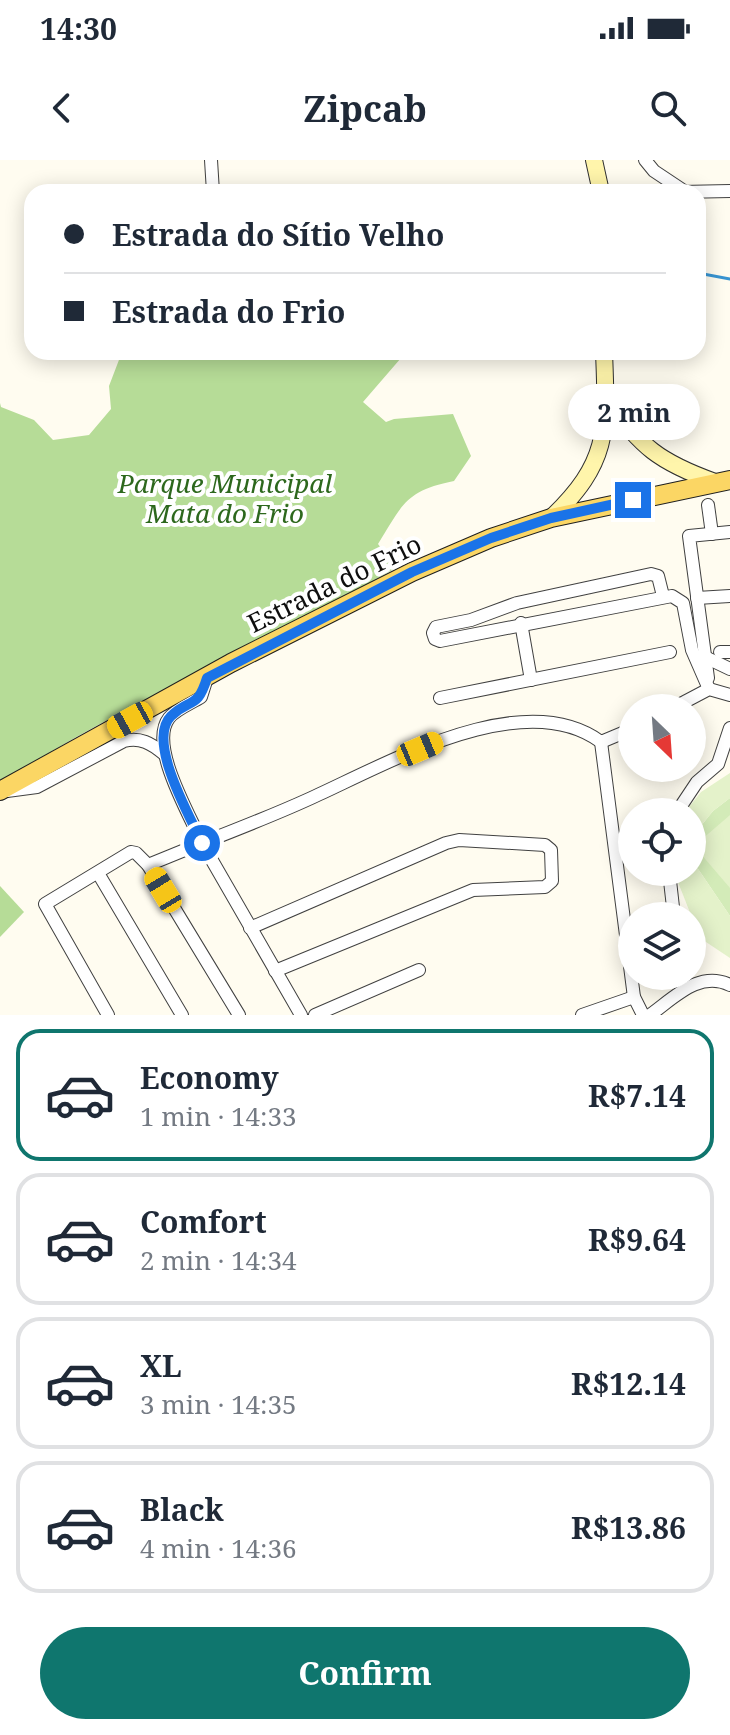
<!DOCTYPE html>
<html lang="en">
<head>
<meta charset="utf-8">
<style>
	body { margin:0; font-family:"Noto Serif",serif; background:#f6f6f7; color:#1f2937; height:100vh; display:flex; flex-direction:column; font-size:30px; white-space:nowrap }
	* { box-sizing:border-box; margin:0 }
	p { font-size:26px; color:#747a83 }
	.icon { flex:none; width:44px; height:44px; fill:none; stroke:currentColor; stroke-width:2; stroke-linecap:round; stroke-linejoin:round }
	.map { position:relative; height:855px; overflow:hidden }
	.panel { display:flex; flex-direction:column; background:#fff; flex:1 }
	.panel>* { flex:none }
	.guide { position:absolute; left:24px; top:24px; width:682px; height:176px; border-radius:24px; box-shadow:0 4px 20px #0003; display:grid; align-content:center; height:176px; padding:0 40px; background:#fff }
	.needle { width:52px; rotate:155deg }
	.fabs { position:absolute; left:618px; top:534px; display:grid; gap:16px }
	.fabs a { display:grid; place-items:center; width:88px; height:88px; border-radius:50%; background:#fff; box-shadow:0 4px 20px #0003; font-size:40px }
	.end { position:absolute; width:36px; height:36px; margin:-18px; border:10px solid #1a73e8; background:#fff; box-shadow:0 0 0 4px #fff }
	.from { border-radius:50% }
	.bubble { position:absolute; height:56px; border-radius:28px; background:#fff; box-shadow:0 4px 20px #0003; font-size:26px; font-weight:700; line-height:56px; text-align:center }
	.car { position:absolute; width:24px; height:48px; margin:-24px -12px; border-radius:10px; box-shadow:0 0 6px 2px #0007; background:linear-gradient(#f5c518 24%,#345 0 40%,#f5c518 0 76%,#345 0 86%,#f5c518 0) }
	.guide b { display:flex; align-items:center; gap:28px; height:76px; font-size:30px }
	.guide b+b { border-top:2px solid #e0e1e3 }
	.guide i { width:20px; height:20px; background:#1f2937 }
	ul { padding:14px 0 0; list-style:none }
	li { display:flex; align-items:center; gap:24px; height:132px; margin:0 16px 12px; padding:0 24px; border:4px solid #e0e1e3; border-radius:24px }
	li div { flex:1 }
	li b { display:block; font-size:30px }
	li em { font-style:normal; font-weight:700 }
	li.active { border-color:#0f766e }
	li>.icon { width:72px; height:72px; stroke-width:1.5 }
	.button { display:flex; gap:16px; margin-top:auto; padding:16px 40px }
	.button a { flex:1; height:92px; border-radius:48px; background:#0f766e; color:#fff; font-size:32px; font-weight:700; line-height:92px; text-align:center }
	.status { display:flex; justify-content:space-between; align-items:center; height:56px; padding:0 40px; background:#fff; direction:ltr }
	.status svg { height:22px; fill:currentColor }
	header { display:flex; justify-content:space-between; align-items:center; height:104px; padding:0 40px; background:#fff; font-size:36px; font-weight:700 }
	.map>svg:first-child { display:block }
	.green { fill:#d3ebb8 }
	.forest { fill:#b6dc97 }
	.pitch { fill:#e4f2ca }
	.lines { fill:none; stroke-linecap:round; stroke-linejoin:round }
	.stream { stroke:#3894d1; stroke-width:3 }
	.minor-casing { stroke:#414141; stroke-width:14 }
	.secondary-casing { stroke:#303030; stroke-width:18 }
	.primary-casing { stroke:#1f1f1f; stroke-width:20 }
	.minor { stroke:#fff; stroke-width:12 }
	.secondary { stroke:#fff5ab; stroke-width:16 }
	.primary { stroke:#fbd664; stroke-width:18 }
	.route { stroke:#1a73e8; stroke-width:10 }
	.labels { text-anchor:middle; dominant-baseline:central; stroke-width:8; stroke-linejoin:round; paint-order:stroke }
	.park-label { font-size:26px; font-style:italic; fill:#2d681d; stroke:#fff }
	.street-label { font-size:26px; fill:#0e0e0e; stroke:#fff }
</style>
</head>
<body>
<div class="status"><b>14:30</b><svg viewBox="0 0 49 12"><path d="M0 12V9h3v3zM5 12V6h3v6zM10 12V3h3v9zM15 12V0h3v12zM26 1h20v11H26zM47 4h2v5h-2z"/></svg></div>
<header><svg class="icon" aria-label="back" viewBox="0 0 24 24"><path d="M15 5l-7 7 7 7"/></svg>Zipcab<svg class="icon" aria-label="search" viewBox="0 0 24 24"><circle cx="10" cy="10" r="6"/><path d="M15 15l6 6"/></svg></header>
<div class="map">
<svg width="730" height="855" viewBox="0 0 730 855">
	<rect width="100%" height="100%" fill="#fffcf0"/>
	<!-- green -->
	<polygon class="green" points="730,638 730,756 692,700 692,677 713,651"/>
	<!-- forest -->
	<g class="forest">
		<path d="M122,192H400L401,198L363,242L386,262L394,259L453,254L471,296L454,321C405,331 403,344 378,384L396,408C337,441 279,473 218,503C144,541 68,577 0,625V243L1,247L34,260L53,280L89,275L111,249L109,226Z"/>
		<polygon points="0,726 24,752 0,777"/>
	</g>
	<!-- pitch -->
	<g class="pitch">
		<polygon points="730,613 730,638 713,651 692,677 692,652 685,652 701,632"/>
		<polygon points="730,655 730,728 694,686"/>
		<polygon points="692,700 730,756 730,798 700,778 674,712 692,712"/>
	</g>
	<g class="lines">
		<!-- stream -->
		<polyline class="stream" points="698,113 730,119"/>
		<!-- minor casing -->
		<g class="minor-casing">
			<g id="minor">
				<polyline points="211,0 213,32"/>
				<polyline points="645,0 654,11 684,31"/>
				<polyline points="681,32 730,31"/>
				<polyline points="708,345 712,374"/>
				<polyline points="663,436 658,416 651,414 517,443 471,460 436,467 433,473 435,479 440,481 672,436 683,443 692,490 709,529"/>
				<polyline points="697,438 730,436"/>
				<polyline points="521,463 531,520"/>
				<polyline points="720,492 730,492"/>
				<polyline points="705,497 730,509"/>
				<path d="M207,518L201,537C192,543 176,549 169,558C148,585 190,655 202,683C238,669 274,655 309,639C385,605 523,524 601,582L632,569"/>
				<polyline points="708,518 689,376 730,372"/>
				<polyline points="440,538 670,492"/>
				<polyline points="673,548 709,529 730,535"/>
				<polyline points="601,582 634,837 643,855"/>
				<path d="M7,631L37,627L124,581C140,577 151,583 164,594"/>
				<polyline points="677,652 697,622 718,604 730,568"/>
				<polyline points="148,705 202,683 301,855"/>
				<polyline points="669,712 674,756"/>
				<polyline points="98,713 182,855"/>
				<polyline points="250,768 446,683 459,680 545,685 551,690 552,721 545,727 473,730 275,811"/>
				<polyline points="108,855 45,744 131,692 136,693 148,705 239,855"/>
				<polyline points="315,855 419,810"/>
				<polyline points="582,855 634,837"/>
				<path d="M650,855C674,838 699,810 730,825"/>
			</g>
		</g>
		<!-- secondary casing -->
		<g class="secondary-casing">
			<g id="secondary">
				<polyline points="594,0 601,32"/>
				<path d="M606,239C641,287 659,302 715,322"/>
				<path d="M551,358C610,302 607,269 604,192"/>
			</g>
		</g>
		<!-- primary casing -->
		<g class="primary-casing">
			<polyline id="primary" points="0,631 231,503 412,412 491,378 551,358 730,320"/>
		</g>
		<!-- minor -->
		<use href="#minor" class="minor"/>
		<!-- secondary -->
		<use href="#secondary" class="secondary"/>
		<!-- primary -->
		<use href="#primary" class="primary"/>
	</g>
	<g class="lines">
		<!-- route -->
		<path class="route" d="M202,683C190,656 146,581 171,556C191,537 197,550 207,518L412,412L491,378L551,358L633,340"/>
	</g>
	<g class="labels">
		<!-- park labels -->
		<g class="park-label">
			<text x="225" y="323">Parque Municipal<tspan x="225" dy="30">Mata do Frio</tspan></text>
		</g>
		<!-- street labels -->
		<g class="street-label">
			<text transform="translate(334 423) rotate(-26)">Estrada do Frio</text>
		</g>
	</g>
</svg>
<div class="fabs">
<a><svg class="needle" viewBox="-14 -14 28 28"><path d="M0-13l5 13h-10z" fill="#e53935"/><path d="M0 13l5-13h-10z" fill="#747a83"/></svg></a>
<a><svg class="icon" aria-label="locate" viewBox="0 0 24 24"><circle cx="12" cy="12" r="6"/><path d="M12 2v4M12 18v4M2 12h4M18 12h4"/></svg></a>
<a><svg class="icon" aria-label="layers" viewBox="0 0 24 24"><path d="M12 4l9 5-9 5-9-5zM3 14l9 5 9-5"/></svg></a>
</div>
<i class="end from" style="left:202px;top:683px"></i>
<i class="end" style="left:633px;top:340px"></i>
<div class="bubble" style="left:568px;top:224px;width:132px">2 min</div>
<i class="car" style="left:130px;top:560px;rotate:241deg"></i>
<i class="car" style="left:420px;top:589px;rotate:67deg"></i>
<i class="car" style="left:163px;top:730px;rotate:329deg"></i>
<div class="guide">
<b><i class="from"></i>Estrada do Sítio Velho</b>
<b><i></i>Estrada do Frio</b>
</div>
</div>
<section class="panel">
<ul>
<li class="active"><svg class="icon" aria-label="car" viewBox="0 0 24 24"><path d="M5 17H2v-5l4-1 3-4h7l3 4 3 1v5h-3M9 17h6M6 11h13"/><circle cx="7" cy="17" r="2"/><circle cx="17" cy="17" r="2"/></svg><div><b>Economy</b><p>1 min · 14:33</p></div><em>R$7.14</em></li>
<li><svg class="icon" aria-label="car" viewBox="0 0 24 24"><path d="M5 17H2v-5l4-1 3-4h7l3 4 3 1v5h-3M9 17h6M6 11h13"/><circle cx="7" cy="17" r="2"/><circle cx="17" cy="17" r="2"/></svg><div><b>Comfort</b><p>2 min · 14:34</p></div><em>R$9.64</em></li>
<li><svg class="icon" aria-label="car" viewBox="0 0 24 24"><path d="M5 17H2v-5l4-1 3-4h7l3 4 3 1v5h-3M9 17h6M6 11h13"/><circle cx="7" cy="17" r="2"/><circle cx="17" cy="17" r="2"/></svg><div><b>XL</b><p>3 min · 14:35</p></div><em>R$12.14</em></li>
<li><svg class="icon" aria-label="car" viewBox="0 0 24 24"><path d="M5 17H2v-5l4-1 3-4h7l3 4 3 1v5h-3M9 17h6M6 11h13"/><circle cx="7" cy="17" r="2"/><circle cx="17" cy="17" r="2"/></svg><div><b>Black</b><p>4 min · 14:36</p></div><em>R$13.86</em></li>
</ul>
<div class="button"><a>Confirm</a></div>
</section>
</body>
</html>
